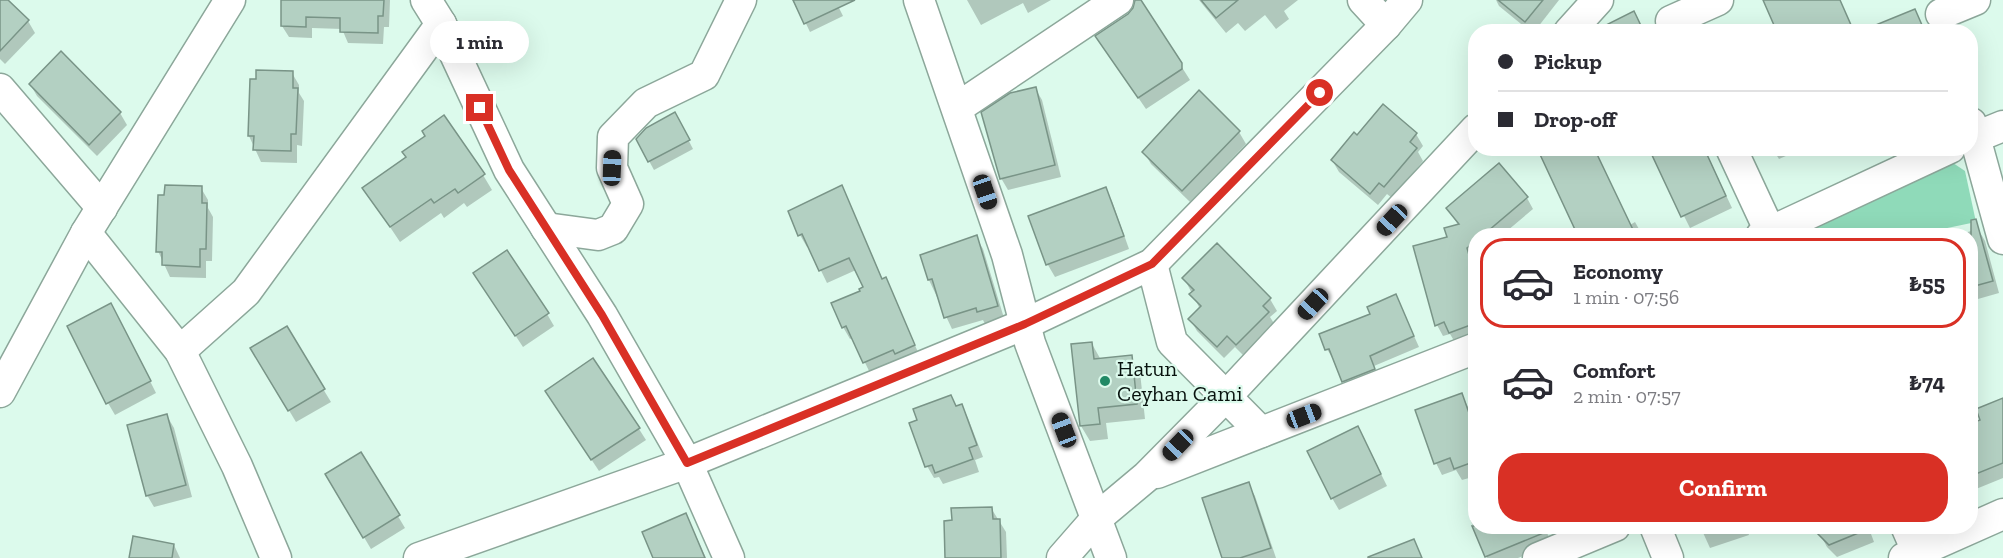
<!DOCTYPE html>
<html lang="en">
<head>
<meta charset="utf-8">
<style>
	body { margin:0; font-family:"Zilla Slab",serif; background:#f7f7f7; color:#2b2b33; height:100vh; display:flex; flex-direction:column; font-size:22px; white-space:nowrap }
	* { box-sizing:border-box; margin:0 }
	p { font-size:20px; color:#7c7c81 }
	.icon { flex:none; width:33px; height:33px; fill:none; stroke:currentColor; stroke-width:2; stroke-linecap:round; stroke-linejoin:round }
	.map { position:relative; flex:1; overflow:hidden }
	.details { position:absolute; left:1468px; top:228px; width:510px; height:306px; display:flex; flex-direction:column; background:#fff; border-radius:24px; box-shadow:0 6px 24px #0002 }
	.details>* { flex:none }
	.hud { position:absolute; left:1468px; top:24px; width:510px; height:132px; border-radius:24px; box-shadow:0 6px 24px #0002; display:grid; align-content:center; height:132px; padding:0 30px; background:#fff }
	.end { position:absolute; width:27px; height:27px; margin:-14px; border:8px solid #d93025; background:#fff; box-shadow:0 0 0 3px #fff }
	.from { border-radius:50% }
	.bubble { position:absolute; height:42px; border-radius:21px; background:#fff; box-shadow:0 6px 24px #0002; font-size:20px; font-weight:800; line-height:42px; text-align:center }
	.car { position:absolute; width:18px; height:36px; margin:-18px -9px; border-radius:8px; box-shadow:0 0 4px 2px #0007; background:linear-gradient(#222 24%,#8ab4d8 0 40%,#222 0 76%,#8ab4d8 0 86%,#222 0) }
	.hud b { display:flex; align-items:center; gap:21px; height:57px; font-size:22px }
	.hud b+b { border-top:2px solid #e1e1e2 }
	.hud i { width:15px; height:15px; background:#2b2b33 }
	ul { padding:10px 0 0; list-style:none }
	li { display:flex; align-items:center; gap:18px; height:90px; margin:0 12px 9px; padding:0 18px; border:3px solid transparent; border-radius:24px }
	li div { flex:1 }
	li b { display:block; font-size:22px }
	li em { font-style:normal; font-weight:800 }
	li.selected { border-color:#d93025 }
	li>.icon { width:54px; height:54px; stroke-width:1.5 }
	.action { display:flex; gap:12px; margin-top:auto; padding:12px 30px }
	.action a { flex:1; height:69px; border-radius:24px; background:#d93025; color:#fff; font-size:24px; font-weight:800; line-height:69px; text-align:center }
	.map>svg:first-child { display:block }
	.green { fill:#8fdab9 }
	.shadow { fill:#0003 }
	.building { fill:#b3d0c2; stroke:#799487; stroke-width:1.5 }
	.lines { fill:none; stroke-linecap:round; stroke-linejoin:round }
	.minor-casing { stroke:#8ca79a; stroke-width:33 }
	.minor { stroke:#fff; stroke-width:30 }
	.route { stroke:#d93025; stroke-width:8 }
	.poi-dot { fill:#218965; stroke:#dcfaec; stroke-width:2 }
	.labels { text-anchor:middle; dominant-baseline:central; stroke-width:4.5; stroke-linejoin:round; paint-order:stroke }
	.poi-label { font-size:22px; fill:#08120e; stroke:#dcfaec; text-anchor:start }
</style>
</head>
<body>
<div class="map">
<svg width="2003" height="558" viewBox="0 0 2003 558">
	<rect width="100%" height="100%" fill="#dcfaec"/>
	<!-- green -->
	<polygon class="green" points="1953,163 1965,171 1976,222 1909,236 1809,235 1805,228"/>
	<!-- shadow -->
	<g class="shadow">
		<polygon points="0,0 6,0 28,21 35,33 5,64 0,59"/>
		<polygon points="283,0 390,0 389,27 384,27 383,44 348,43 342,29 312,28 312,38 289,37 282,26"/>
		<polygon points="792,0 835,0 843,16 810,32 798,7 796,7"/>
		<polygon points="967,0 1051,0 1028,13 1023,3 981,25"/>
		<polygon points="1137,0 1139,0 1190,80 1146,109 1104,48 1135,8"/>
		<polygon points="1199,0 1298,0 1284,11 1289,19 1276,29 1265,15 1245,31 1238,23 1226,33"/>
		<polygon points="1496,0 1559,0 1534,32 1531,32 1499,6"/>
		<polygon points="1767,0 1840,0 1854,32 1778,32"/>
		<polygon points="61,54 120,113 127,125 97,156 37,96 30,84"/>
		<polygon points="292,73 299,85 299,93 304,101 302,146 297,145 297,163 261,162 249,136"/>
		<polygon points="1035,88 1042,100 1061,177 1008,190 1001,178"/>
		<polygon points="675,114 693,149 654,170 637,139"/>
		<polygon points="1239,132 1246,144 1190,202 1151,164 1144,152"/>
		<polygon points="1416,134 1423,146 1418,152 1423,161 1392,198 1387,194 1378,205 1339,172 1332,160 1357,137"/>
		<polygon points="1704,148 1732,208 1690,228 1653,154"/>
		<polygon points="1772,148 1804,148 1779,159"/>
		<polygon points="483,175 492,190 467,207 464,203 444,218 441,213 400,242 364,188"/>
		<polygon points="841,187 883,280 885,279 892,291 920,357 871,375 853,338 850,339 843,327 865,288 856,270 827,283 809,246 807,247 800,235"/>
		<polygon points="201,188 208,200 208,208 213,217 212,261 206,261 206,278 170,277 158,251"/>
		<polygon points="1105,189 1112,201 1129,249 1055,277 1048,265 1030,217"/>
		<polygon points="1527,198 1533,209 1501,236 1476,236 1476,257 1460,270 1476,285 1476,336 1456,344 1450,334 1443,336 1437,325 1448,238 1459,226 1447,208"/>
		<polygon points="1635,222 1643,236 1580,236 1630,225"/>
		<polygon points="1978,229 1985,241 1999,293 1971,301 1971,236 1954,236"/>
		<polygon points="976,237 983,249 1004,318 985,324 983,320 952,329 929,280 922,256"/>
		<polygon points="1217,245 1270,299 1277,311 1270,317 1275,325 1244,356 1235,347 1224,358 1197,331 1190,319 1200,309 1184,278"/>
		<polygon points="482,285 547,314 554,326 523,347"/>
		<polygon points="1396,296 1419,347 1374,366 1379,380 1349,392 1334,359 1333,359 1327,349"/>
		<polygon points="118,317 156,393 115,415 108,403"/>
		<polygon points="286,328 331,402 296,422 252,349"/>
		<polygon points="1092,344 1101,360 1131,357 1140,372 1145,419 1106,423 1108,439 1090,441 1081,426 1073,346"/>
		<polygon points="1462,395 1468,407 1476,429 1476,476 1462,480 1456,470 1442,475 1436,463"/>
		<polygon points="2003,399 2003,478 1976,489 1971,481 1971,425 1982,421"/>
		<polygon points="554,403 639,429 646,440 599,471"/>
		<polygon points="962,406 968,418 983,457 975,460 979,472 943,484 939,477 934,478 927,466 957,408"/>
		<polygon points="167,416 174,428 192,497 154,507 147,495"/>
		<polygon points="1364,440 1387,486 1339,510 1332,498"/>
		<polygon points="361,454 405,528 371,549 327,475"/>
		<polygon points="1248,484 1255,496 1276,558 1223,558"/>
		<polygon points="991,508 1006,532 1007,558 947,558 953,522"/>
		<polygon points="686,515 706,558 655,558"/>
		<polygon points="1476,517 1476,526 1544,526 1552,544 1518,558 1487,558 1470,519"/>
		<polygon points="1700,526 1746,526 1749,535 1710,548"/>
		<polygon points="1868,526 1874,542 1837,557 1827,547 1820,534"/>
		<polygon points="174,545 180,558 131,558"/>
	</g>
	<!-- building -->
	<g class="building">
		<polygon points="0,0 8,0 29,20 0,51"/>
		<polygon points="281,0 384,0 383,16 378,16 378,33 340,32 340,18 306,17 306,27 281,26"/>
		<polygon points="793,0 855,0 804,24"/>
		<polygon points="1135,0 1141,0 1182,63 1182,69 1138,98 1095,36 1128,14 1133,8"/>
		<polygon points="1201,0 1238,0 1216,18"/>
		<polygon points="1498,0 1543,0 1525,22"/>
		<polygon points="1763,0 1840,0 1851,25 1837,32 1777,32"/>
		<polygon points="1915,9 1925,32 1861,32 1861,31"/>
		<polygon points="1634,11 1644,32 1593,32 1594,31"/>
		<polygon points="61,51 121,112 89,145 29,84"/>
		<polygon points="256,70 293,71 293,88 298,88 296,134 291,134 291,151 253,150 254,136 248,136 250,79 256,79"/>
		<polygon points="1036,87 1055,165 1000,179 981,112 1010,93"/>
		<polygon points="1199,90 1240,131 1182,191 1142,152"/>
		<polygon points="1383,104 1417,133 1410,142 1417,148 1384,187 1379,183 1370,194 1331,160 1354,132 1357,135"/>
		<polygon points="675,112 690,140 648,162 636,139 646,128"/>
		<polygon points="444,115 485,174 458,193 455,189 434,203 431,199 390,227 362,188 406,157 402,152 425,136 422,131"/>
		<polygon points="1537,148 1594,148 1636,236 1578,236"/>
		<polygon points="1660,148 1704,148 1726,196 1681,217 1651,153"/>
		<polygon points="1499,163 1528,197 1482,236 1476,236 1476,241 1467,248 1476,280 1476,323 1449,333 1444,322 1435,326 1413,246 1447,237 1444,228 1459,224 1446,208"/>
		<polygon points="165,185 202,186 202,203 207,203 206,249 200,249 200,267 162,265 162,252 156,252 158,195 164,195"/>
		<polygon points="842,185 882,279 886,277 915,345 895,354 893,350 863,363 846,326 842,328 831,303 860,291 859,289 863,287 849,258 819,271 802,234 798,236 788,211"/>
		<polygon points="1106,187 1124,236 1046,265 1028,216"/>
		<polygon points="1976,219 1993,281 1971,287 1971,220"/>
		<polygon points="977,235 998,306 977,312 976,308 944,318 932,279 928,280 920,255"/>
		<polygon points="1217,243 1271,298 1263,306 1269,312 1236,345 1227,336 1217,347 1188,319 1201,306 1189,294 1194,290 1182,278"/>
		<polygon points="507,250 549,313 515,336 473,273"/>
		<polygon points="1396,294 1414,336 1370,356 1375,369 1342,382 1329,349 1325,350 1319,334 1370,314 1367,307"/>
		<polygon points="111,303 151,381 106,404 67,326"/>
		<polygon points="287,326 325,389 288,411 250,348"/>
		<polygon points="1092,342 1094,359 1132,355 1137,404 1098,408 1100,424 1080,426 1071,344"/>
		<polygon points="593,358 640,428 591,460 545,391"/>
		<polygon points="1462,393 1476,433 1476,461 1454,469 1450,458 1434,464 1415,410"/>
		<polygon points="951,395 956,406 962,404 977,445 969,448 973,459 935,473 932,465 925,467 909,423 917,420 913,409"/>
		<polygon points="2003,398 2003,463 1971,476 1971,423 1980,420 1976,409"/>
		<polygon points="167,414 186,485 146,496 127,425"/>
		<polygon points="1358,426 1381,474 1331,499 1307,451"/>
		<polygon points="361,452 400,515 363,538 325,474"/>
		<polygon points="1249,482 1271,548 1240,558 1222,558 1202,498"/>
		<polygon points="992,507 993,519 1000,519 1001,558 945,558 944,521 952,520 951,508"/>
		<polygon points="686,513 705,558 653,558 642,532"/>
		<polygon points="1472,526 1557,526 1558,527 1485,557"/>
		<polygon points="1810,526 1873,526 1873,527 1829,545"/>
		<polygon points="133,536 174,544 172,558 129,558"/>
		<polygon points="1414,539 1422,558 1368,558 1368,557"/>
	</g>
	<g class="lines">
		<!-- minor casing -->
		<g class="minor-casing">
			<g id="minor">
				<polyline points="426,0 441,24 509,170 602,315 687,463 729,558"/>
				<polyline points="919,0 1007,255 1030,343 1111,558"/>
				<polyline points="1363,0 1386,25"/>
				<polyline points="1941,14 1975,0"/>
				<polyline points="1671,21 1718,0"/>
				<polyline points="1569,32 1598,0"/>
				<polyline points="0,89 102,208"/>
				<polyline points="957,108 1118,0"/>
				<polyline points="1971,123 2003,239"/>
				<polyline points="1971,139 2003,126"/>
				<polyline points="1731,148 1772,236"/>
				<polyline points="546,228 598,235 613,229 628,204 612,168 613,137 646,103 704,75 741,0"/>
				<polyline points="86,233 180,351 237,466 276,558"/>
				<polyline points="1761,236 1950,148"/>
				<polyline points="1152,264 1172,342 1261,432"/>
				<polyline points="180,351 246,292 441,24"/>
				<polyline points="0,392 86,233 230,0"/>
				<polyline points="1157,473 1476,348"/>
				<polyline points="1655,526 1668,558"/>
				<polyline points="1906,526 1920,558"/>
				<polyline points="419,558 687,463 1025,324 1152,264 1386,25 1407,0"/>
				<polyline points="1062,558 1097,518 1146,477 1234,388 1476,129"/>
				<polyline points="1538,558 1615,526"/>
				<polyline points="1904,558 2003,514"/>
			</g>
		</g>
		<!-- minor -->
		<use href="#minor" class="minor"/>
	</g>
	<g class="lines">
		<!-- route -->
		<polyline class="route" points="480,108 509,170 602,315 687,463 1025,324 1152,264 1320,93"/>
	</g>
	<!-- markers -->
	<circle class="poi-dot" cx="1105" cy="381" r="6"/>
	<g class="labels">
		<!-- poi labels -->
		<g class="poi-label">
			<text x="1117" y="368">Hatun<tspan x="1117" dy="25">Ceyhan Cami</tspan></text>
		</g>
	</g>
</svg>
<i class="end from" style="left:1320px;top:93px"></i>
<i class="end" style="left:480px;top:108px"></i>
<div class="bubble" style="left:430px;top:21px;width:99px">1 min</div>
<i class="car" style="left:612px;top:168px;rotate:2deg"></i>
<i class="car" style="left:985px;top:192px;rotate:161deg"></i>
<i class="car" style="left:1392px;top:220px;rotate:223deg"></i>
<i class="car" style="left:1313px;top:304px;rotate:223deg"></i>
<i class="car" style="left:1304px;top:416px;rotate:69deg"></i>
<i class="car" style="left:1064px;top:430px;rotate:339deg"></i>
<i class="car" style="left:1178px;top:445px;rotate:224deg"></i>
<div class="hud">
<b><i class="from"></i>Pickup</b>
<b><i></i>Drop-off</b>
</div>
<section class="details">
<ul>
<li class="selected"><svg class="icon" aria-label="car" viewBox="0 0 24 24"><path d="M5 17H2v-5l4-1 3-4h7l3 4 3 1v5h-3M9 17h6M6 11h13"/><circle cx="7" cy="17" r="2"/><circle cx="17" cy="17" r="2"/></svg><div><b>Economy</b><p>1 min · 07:56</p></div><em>₺55</em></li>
<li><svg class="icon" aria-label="car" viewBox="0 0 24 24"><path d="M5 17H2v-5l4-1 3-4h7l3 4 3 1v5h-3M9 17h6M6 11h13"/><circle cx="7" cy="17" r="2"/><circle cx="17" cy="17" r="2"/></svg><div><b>Comfort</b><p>2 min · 07:57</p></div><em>₺74</em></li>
</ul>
<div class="action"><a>Confirm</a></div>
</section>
</div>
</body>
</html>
